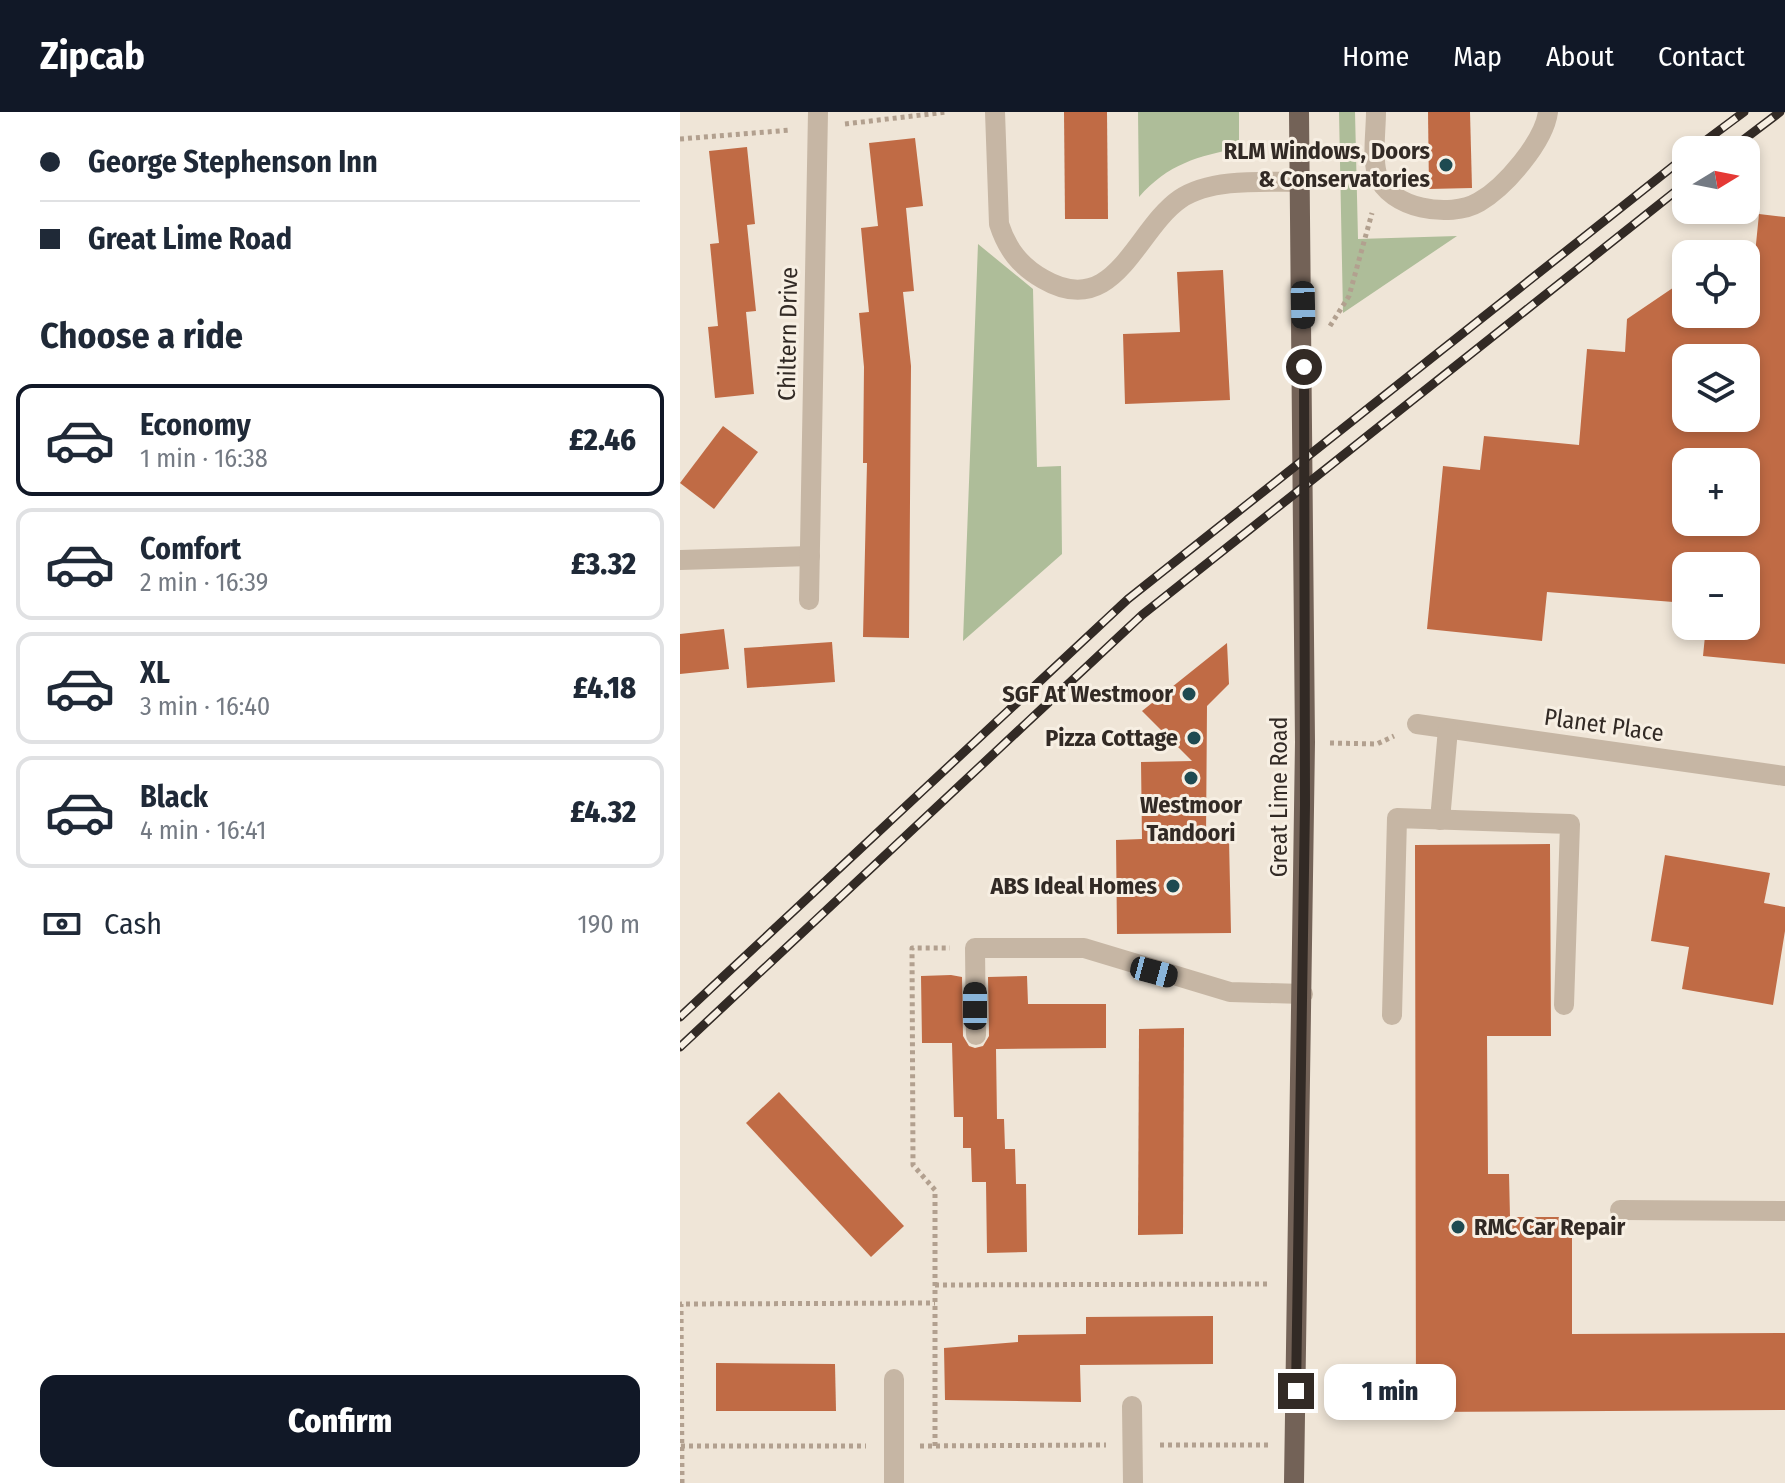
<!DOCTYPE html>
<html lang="en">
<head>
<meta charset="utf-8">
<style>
	body { margin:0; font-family:"Fira Sans Condensed",sans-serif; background:#f2f2f3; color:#1f2937; height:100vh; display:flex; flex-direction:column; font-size:30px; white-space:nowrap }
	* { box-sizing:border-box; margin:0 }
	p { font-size:26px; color:#747a83 }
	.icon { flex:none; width:44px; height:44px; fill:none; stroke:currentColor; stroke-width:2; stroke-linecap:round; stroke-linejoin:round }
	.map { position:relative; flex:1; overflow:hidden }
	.side { display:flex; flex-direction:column; background:#fff; width:680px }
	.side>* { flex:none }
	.top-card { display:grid; align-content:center; height:176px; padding:0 40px; background:#fff }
	.needle { width:52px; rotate:80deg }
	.buttons { position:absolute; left:992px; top:24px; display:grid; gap:16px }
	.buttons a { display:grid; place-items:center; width:88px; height:88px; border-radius:16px; background:#fff; box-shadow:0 4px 12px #0003; font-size:40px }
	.end { position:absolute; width:36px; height:36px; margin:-18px; border:10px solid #322a25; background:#fff; box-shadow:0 0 0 4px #fff }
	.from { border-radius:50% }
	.bubble { position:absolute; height:56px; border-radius:16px; background:#fff; box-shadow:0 4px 12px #0003; font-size:26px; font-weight:800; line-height:56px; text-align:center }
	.car { position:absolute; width:24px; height:48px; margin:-24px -12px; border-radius:10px; box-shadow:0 0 6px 2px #0007; background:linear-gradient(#222 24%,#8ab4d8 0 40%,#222 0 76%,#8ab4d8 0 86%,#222 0) }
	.top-card b { display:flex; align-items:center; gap:28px; height:76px; font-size:30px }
	.top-card b+b { border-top:2px solid #e0e1e3 }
	.top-card i { width:20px; height:20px; background:#1f2937 }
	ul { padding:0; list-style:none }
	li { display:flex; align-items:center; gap:24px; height:112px; margin:0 16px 12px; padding:0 24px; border:4px solid #e0e1e3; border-radius:16px }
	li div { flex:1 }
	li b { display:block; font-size:30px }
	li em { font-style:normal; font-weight:800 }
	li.on { border-color:#111827 }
	li>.icon { width:72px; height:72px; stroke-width:1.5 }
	h2 { padding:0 40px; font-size:36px; line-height:96px }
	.pay { display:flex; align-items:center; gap:20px; height:88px; padding:0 40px; font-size:30px }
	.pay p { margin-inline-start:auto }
	.cta { display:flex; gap:16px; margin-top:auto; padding:16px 40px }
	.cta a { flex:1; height:92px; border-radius:16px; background:#111827; color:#fff; font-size:32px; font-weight:800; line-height:92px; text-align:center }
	header { display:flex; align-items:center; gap:48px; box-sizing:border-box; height:112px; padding:0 40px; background:#111827; color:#fff }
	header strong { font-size:38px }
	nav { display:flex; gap:44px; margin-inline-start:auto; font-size:28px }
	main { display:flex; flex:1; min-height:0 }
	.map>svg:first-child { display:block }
	.green { fill:#aebd99 }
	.building { fill:#c06b45; fill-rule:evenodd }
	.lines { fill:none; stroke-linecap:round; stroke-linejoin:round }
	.path { stroke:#b2a08f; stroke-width:5; stroke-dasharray:4 4; stroke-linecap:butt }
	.minor { stroke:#c6b6a4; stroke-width:20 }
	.major { stroke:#736257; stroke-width:20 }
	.rail-casing { stroke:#322a25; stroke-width:9 }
	.rail { stroke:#f7efe3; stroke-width:6; stroke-dasharray:18; stroke-linecap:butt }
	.route { stroke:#322a25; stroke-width:10 }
	.poi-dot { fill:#1e4a51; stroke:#f7efe3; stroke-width:3 }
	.labels { text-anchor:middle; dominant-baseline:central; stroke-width:6; stroke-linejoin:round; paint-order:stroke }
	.poi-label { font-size:24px; font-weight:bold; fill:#322a25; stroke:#f7efe3; text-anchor:end }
	.street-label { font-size:24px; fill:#322a25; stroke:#f7efe3 }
</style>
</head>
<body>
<header>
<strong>Zipcab</strong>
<nav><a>Home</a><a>Map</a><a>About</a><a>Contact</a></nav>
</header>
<main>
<section class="side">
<div class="top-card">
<b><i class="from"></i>George Stephenson Inn</b>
<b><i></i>Great Lime Road</b>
</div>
<h2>Choose a ride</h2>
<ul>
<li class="on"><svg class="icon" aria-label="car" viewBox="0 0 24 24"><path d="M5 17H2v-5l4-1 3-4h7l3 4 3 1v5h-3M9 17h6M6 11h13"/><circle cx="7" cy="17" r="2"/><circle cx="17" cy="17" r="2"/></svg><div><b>Economy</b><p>1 min · 16:38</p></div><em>£2.46</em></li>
<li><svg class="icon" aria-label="car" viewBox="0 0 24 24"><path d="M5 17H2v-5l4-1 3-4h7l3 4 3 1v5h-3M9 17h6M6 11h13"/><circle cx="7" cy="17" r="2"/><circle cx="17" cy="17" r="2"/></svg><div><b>Comfort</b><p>2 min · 16:39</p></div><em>£3.32</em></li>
<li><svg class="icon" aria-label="car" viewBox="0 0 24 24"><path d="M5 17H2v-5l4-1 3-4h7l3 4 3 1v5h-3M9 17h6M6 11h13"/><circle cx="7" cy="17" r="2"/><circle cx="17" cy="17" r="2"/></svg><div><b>XL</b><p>3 min · 16:40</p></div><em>£4.18</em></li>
<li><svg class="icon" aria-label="car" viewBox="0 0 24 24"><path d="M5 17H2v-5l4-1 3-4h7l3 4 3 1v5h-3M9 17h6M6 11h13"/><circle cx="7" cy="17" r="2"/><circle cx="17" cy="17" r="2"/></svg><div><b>Black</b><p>4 min · 16:41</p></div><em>£4.32</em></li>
</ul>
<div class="pay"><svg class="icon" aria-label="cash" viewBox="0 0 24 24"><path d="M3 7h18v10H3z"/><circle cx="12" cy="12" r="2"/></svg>Cash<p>190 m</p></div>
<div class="cta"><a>Confirm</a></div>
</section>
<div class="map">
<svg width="1105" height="1371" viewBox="0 0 1105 1371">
	<rect width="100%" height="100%" fill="#efe5d7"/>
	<!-- green -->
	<g class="green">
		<path d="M458,0H559V36C518,44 488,52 459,85Z"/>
		<polygon points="659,0 675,0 678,127 777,124 663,201"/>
		<polygon points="298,132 353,177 357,355 381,354 382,442 283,529"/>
	</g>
	<!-- building -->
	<g class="building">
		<polygon points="384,0 427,0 428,107 385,107"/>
		<polygon points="748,0 790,0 792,76 749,77"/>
		<polygon points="235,26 243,94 226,96 234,179 223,180 231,254 229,526 183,525 187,351 183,351 184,255 179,201 189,200 181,116 198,114 189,31"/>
		<polygon points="67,35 75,112 67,113 76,199 66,200 74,282 35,286 28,215 38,214 30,132 39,131 29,39"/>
		<path d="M1079,102L1105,105V552L1023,544L1026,514H1066V454H1006V491L867,480L862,529L747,517L763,354L800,358L804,324L899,333L907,237L945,240L947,207L1006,167V202H1069ZM1006,246H1066V306H1006ZM1006,350H1066V410H1006Z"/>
		<polygon points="543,158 550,288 445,292 443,222 500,220 497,160"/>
		<polygon points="43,314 78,340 34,397 0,371"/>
		<polygon points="44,517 49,557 0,562 0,522"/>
		<polygon points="152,530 155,570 67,576 64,536"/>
		<polygon points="547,531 549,572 527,594 526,727 549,727 551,821 437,822 436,728 462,727 461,650 512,649 462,599"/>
		<polygon points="870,732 871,924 807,924 808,1062 829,1062 830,1105 892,1105 892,1222 1105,1221 1105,1298 736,1300 735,733"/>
		<polygon points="985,743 1090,761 1084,791 1105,795 1105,819 1093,893 1002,877 1009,835 971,829"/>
		<polygon points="271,863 282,865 283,924 289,934 295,936 303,934 309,924 308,865 347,864 348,892 426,892 426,936 316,937 317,1007 324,1007 325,1037 335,1037 336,1072 346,1072 347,1140 307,1141 306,1070 292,1070 291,1036 283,1036 283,1005 274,1005 272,931 242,931 241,864"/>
		<polygon points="504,916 503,1122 458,1123 459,917"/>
		<polygon points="99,980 224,1114 191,1145 66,1011"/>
		<polygon points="533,1204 533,1252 400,1253 401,1290 265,1288 264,1236 338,1230 338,1223 406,1222 406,1205"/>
		<polygon points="36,1251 155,1252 156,1299 36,1299"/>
	</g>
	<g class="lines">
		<!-- path -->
		<g class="path">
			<polyline points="165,12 267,0"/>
			<polyline points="0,27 111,18"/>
			<polyline points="650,214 669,184 692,101"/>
			<polyline points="650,631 697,632 714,624"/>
			<polyline points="255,1173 590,1172"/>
			<polyline points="480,1333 590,1333"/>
			<polyline points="1,1334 186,1334"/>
			<polyline points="240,1334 426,1333"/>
			<polyline points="255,1334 255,1078 233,1053 232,836 270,836"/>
			<polyline points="2,1371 1,1192 255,1191"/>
		</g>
		<!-- minor -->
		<g class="minor">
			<path d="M315,0L319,112C327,137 340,154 363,167C435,209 455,118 500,87C531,66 584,70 620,70"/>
			<path d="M696,0C696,18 692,45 697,62C709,97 770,107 799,90C825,75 864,30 868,0"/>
			<polyline points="0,448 130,444"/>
			<polyline points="129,488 138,0"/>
			<polyline points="737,612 1105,664"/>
			<polyline points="760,708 768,617"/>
			<polyline points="712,903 717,706 890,712 884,893"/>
			<polyline points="296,923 295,836 404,836 550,880 623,882"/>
			<polyline points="940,1098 1105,1099"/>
			<polyline points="214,1267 214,1371"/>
			<polyline points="452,1294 453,1371"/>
		</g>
		<!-- major -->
		<polyline class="major" points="614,1371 625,630 619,0"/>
		<!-- rail casing -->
		<g class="rail-casing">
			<g id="rail">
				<polyline points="1013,38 1064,0"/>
				<polyline points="1050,38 1100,0"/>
				<polyline points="0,905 448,487 1006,44"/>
				<polyline points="0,935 462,503 1006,71"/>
			</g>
		</g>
		<!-- rail -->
		<use href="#rail" class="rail"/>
	</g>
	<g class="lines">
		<!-- route -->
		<polyline class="route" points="616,1279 625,693 624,255"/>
	</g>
	<!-- markers -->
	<g class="poi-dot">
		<circle cx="766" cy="53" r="8"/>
		<circle cx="509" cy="582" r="8"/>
		<circle cx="514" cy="626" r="8"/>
		<circle cx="511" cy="666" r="8"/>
		<circle cx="493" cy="774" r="8"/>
		<circle cx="778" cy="1115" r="8"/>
	</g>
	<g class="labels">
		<!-- poi labels -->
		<g class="poi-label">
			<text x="750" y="39">RLM Windows, Doors<tspan x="750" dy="28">&amp; Conservatories</tspan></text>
			<text x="493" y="582">SGF At Westmoor</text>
			<text x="498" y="626">Pizza Cottage</text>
			<text x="511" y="693" text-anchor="middle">Westmoor<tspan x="511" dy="28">Tandoori</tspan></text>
			<text x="477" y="774">ABS Ideal Homes</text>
			<text x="794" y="1115" text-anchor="start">RMC Car Repair</text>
		</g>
		<!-- street labels -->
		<g class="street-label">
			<text transform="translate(108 222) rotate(-89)">Chiltern Drive</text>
			<text transform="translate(924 613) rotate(8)">Planet Place</text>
			<text transform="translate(599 685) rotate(-90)">Great Lime Road</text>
		</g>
	</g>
</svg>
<div class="buttons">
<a><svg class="needle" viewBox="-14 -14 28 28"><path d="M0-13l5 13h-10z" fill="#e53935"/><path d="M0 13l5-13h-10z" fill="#747a83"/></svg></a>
<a><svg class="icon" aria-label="locate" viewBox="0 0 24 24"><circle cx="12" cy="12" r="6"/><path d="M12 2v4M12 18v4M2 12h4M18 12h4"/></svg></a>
<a><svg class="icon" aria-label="layers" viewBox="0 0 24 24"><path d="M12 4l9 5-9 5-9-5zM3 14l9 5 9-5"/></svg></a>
<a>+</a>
<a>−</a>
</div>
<i class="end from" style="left:624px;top:255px"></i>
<i class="end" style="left:616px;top:1279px"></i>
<div class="bubble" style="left:644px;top:1252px;width:132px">1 min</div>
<i class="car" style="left:623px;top:193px;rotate:179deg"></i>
<i class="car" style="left:474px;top:860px;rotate:105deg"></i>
<i class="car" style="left:295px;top:894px;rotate:0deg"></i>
</div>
</main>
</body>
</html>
